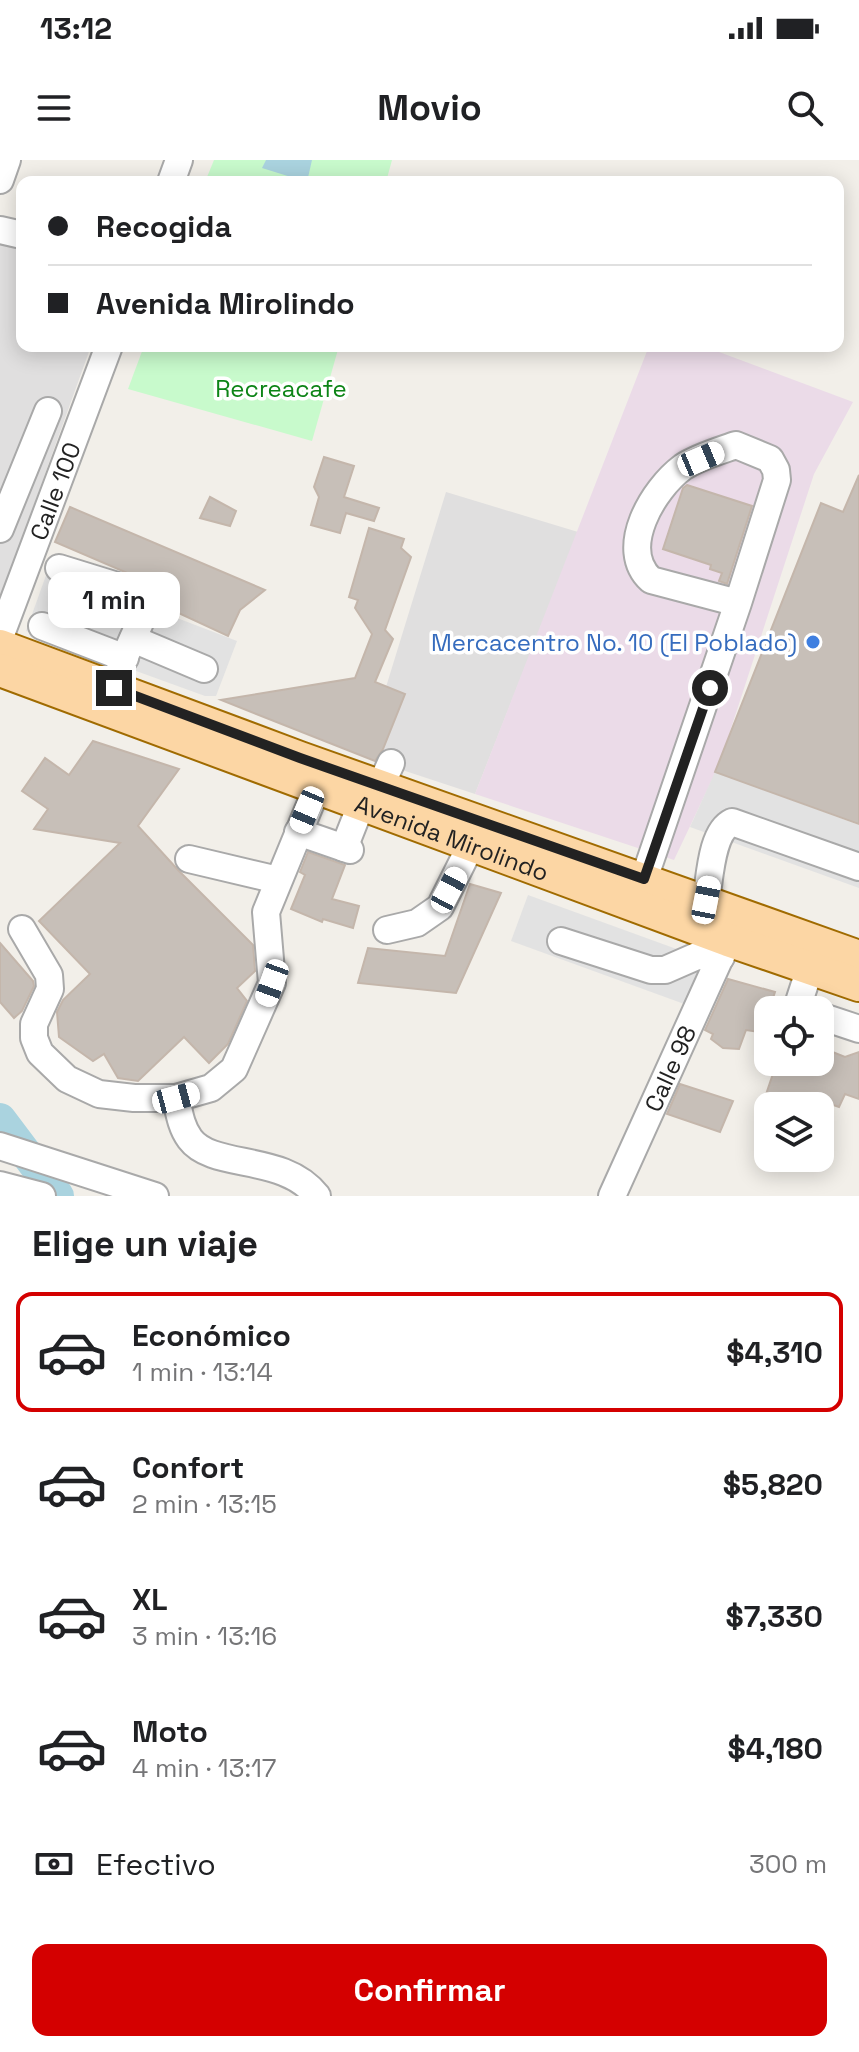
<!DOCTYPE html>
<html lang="es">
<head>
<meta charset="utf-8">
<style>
	body { margin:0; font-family:"Space Grotesk",sans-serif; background:#f6f6f6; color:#202124; height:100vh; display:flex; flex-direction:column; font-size:30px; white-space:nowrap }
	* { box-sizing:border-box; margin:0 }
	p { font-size:26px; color:#757577 }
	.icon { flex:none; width:44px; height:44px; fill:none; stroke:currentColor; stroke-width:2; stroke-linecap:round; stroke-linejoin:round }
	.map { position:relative; height:1036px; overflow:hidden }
	.side { display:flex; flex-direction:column; background:#fff; flex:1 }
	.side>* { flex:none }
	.banner { position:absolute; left:16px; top:16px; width:828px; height:176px; border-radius:16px; box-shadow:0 4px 20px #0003; display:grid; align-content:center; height:176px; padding:0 32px; background:#fff }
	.buttons { position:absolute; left:754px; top:836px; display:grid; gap:16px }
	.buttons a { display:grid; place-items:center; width:80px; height:80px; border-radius:16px; background:#fff; box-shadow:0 4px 20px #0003; font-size:40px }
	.end { position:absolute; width:36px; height:36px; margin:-18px; border:10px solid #222; background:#fff; box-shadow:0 0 0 4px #fff }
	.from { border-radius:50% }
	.bubble { position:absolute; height:56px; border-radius:16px; background:#fff; box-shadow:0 4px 20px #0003; font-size:26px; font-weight:600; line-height:56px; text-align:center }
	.car { position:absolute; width:24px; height:48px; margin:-24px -12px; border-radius:10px; box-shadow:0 0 6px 2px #0007; background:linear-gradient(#fff 24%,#345 0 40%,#fff 0 76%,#345 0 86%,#fff 0) }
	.banner b { display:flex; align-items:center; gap:28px; height:76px; font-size:30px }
	.banner b+b { border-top:2px solid #e0e0e0 }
	.banner i { width:20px; height:20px; background:#202124 }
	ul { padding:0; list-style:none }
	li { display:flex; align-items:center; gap:24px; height:120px; margin:0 16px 12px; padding:0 16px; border:4px solid transparent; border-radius:16px }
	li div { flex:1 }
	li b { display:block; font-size:30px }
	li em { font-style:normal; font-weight:600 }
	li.current { border-color:#d40000 }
	li>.icon { width:72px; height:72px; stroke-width:1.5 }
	h2 { padding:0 32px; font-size:36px; line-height:96px }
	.pay { display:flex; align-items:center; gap:20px; height:88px; padding:0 32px; font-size:30px }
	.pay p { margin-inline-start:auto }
	.primary-button { display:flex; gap:16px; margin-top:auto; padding:16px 32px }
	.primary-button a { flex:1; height:92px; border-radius:16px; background:#d40000; color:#fff; font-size:32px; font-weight:600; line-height:92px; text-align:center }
	.status { display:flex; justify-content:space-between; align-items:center; height:56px; padding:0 40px; background:#fff; direction:ltr }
	.status svg { height:22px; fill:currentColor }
	header { display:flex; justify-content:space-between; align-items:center; height:104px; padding:0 32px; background:#fff; font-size:36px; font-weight:600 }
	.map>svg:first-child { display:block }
	.residential { fill:#e0dfdf }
	.industrial { fill:#ebdbe8 }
	.park { fill:#c8facc }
	.parking { fill:#e2e2e2 }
	.water { fill:#aad3df }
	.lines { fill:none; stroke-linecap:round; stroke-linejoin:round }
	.river { stroke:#aad3df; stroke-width:32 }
	.building { fill:#c7bfb8; stroke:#c4b6ab; stroke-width:2 }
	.minor-casing { stroke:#a9a9a9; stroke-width:30 }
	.major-casing { stroke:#a06b00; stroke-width:36 }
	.minor { stroke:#fff; stroke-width:26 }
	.major { stroke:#fcd6a4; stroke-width:32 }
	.route { stroke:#222; stroke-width:10 }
	.shop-dot { fill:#3f7fe0; stroke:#fff; stroke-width:3 }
	.labels { text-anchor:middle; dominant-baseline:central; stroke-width:7; stroke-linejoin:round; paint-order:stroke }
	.park-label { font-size:24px; fill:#0c8416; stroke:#fff }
	.street-label { font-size:24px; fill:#222; stroke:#fff }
	.shop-label { font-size:24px; fill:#366cbe; stroke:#fff; text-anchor:end }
</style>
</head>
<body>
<div class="status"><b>13:12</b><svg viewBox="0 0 49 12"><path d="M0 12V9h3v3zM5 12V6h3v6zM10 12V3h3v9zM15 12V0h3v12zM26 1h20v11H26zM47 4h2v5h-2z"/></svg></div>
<header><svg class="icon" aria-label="menu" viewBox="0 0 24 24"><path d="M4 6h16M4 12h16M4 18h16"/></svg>Movio<svg class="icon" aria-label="search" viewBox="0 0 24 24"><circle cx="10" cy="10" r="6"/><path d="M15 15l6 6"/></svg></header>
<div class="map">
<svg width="859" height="1036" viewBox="0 0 859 1036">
	<rect width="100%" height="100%" fill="#f2efe9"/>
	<!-- residential -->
	<g class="residential">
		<polygon points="0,81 22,85 22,186 91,186 0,439"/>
		<polygon points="446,332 578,372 475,634 378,602 405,535 386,527"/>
	</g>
	<!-- industrial -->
	<polygon class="industrial" points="649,186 703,186 853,242 814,314 719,605 674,700 475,634"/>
	<!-- park -->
	<g class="park">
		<polygon points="214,0 392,0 386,22 205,22"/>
		<polygon points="144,186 339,186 312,281 128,229"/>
	</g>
	<!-- parking -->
	<g class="parking">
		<polygon points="53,396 155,434 151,448 237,481 216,536 205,536 26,471"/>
		<polygon points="715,612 859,665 859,728 690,667"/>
		<polygon points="528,735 704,799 687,845 511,781"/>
	</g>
	<!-- water -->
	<polygon class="water" points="266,0 312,0 307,22 262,8"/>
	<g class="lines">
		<!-- river -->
		<polyline class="river" points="0,959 58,1036"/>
	</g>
	<!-- building -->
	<g class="building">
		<polygon points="324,297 354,306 344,337 379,348 374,361 346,353 340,373 311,365 319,337 314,327"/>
		<polygon points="859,315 859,664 715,612 821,343 843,352"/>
		<polygon points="687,325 752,346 727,424 719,421 722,413 710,409 711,405 663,389 683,328"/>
		<polygon points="210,337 236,351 230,366 200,358"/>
		<polygon points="70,347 265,430 240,450 228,476 157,443 156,439 167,430 55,382"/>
		<polygon points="369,368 404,379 401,388 411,397 385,470 393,479 375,522 405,534 383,589 375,601 221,540 355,518 372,474 355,448 358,440 349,437"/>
		<polygon points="93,581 179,609 138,666 178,710 253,785 255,811 237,828 247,841 228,884 209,903 184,877 138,921 118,918 104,894 93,901 59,877 57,852 63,840 90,814 39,761 120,683 34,669 48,649 22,631 45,598 69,615"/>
		<polygon points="308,692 345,705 332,739 359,746 353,768 323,759 322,762 291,749 305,715 300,712"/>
		<polygon points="470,724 501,733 456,833 358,823 368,788 445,796"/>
		<polygon points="0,783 33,821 34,826 22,851 14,858 0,842"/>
		<polygon points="728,819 775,832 763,868 759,872 746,870 739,889 723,888 711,879 713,874 705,870"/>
		<polygon points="820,887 845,897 859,892 859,939 845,934 839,947 819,940 816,946 762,946 777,902 820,902"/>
		<polygon points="680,924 733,941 720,972 667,954"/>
	</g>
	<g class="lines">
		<!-- minor casing -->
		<g class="minor-casing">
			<g id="minor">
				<polyline points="0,20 7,0"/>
				<polyline points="171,22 179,0"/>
				<polyline points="0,70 22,75"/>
				<polyline points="0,369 48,251"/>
				<polyline points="59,408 127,429 142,445 142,458 122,503 108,546"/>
				<polyline points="42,466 125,498"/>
				<path id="s1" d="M0,477L109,186"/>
				<polyline points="133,479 204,509"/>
				<polyline points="381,625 391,603"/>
				<polyline points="298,672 350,690"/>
				<polyline points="344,688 361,645"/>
				<polyline points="189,699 278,720"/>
				<path d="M644,719L738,443L777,320L776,310L770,299L736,285C719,291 698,297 683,307C653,329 617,389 651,420L738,443"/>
				<path d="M706,740C710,718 711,672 732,662L859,707"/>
				<polyline points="22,769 49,815 50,829 34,864 34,878 40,893 67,919 99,934 134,938 176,938 211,928 234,909 272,823 266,752 317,628"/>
				<polyline points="387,770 417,763 440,747 471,685"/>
				<polyline points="561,781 651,810 665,810 697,796 721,797"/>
				<polyline points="803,850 797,848 810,808"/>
				<polyline points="820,856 859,869"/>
				<path d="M176,938C179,952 181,967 190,979C213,1010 284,993 317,1036"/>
				<polyline points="0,986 155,1036"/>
				<polyline points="0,1025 42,1036"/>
				<path id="s2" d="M612,1036L728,780"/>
			</g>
		</g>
		<!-- major casing -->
		<g class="major-casing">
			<g id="major">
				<polyline points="0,486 300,598 859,797"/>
				<path id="s3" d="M0,510L728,780L859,825"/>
			</g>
		</g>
		<!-- minor -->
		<use href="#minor" class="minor"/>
		<!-- major -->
		<use href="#major" class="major"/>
	</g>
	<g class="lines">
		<!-- route -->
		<polyline class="route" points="114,528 300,598 644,719 710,528"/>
	</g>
	<!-- markers -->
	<circle class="shop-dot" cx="813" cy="482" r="8"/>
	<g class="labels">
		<!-- park labels -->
		<g class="park-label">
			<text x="281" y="228">Recreacafe</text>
		</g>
		<!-- street labels -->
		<g class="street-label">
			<text stroke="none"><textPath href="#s1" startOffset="156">Calle 100</textPath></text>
			<text stroke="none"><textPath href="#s3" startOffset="482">Avenida Mirolindo</textPath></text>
			<text stroke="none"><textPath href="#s2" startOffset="140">Calle 98</textPath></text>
		</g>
		<!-- shop labels -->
		<g class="shop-label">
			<text x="797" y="482">Mercacentro No. 10 (El Poblado)</text>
		</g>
	</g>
</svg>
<div class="buttons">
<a><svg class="icon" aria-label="locate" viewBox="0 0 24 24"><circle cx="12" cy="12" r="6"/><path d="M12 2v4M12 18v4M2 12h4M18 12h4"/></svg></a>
<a><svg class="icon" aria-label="layers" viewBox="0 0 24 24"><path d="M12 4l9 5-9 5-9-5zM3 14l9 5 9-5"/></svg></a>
</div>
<i class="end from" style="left:710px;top:528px"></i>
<i class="end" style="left:114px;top:528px"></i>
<div class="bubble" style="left:48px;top:412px;width:132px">1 min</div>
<i class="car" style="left:701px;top:299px;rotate:67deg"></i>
<i class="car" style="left:307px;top:650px;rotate:203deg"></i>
<i class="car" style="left:449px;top:730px;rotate:28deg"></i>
<i class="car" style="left:706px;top:740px;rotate:11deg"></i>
<i class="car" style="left:272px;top:823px;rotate:200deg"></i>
<i class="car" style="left:176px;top:938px;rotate:75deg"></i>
<div class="banner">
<b><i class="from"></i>Recogida</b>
<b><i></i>Avenida Mirolindo</b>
</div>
</div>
<section class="side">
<h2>Elige un viaje</h2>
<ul>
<li class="current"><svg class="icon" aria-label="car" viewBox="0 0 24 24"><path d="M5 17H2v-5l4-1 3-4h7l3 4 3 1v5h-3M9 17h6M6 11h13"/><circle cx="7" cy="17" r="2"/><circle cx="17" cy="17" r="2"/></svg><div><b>Económico</b><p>1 min · 13:14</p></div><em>$4,310</em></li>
<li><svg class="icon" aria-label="car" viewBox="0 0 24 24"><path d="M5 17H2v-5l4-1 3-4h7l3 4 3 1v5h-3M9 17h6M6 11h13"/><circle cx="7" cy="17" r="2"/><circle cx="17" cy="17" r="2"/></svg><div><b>Confort</b><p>2 min · 13:15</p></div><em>$5,820</em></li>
<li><svg class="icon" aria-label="car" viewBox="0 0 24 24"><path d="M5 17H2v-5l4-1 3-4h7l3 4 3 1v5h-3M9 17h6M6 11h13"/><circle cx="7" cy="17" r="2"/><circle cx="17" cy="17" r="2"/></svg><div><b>XL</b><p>3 min · 13:16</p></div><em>$7,330</em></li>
<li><svg class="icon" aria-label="car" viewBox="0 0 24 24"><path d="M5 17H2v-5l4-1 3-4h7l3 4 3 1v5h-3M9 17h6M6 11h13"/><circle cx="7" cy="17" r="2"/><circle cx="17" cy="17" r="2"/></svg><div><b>Moto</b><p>4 min · 13:17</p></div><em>$4,180</em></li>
</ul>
<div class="pay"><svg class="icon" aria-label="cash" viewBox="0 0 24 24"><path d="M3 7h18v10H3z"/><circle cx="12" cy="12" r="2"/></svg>Efectivo<p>300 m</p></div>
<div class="primary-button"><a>Confirmar</a></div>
</section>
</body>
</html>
